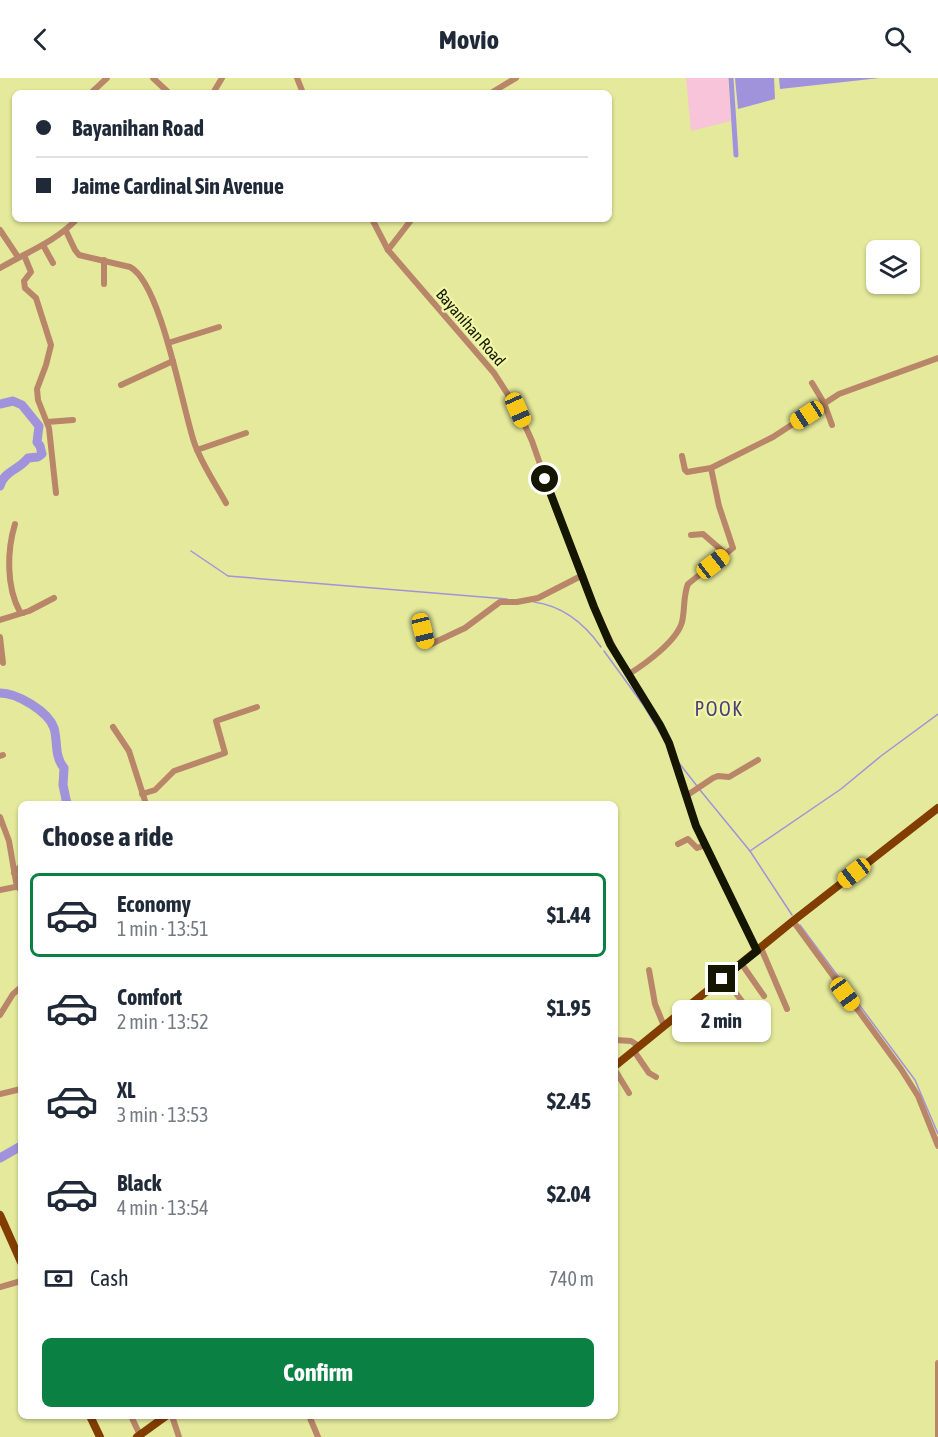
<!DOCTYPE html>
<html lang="en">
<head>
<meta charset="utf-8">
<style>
	body { margin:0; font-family:"Asap Condensed",sans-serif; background:#f2f2f3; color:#1f2937; height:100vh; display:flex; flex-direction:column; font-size:22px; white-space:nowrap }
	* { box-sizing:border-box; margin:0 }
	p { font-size:20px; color:#747a83 }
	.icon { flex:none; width:33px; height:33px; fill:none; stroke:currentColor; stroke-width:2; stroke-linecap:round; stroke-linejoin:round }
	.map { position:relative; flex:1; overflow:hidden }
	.side { position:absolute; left:18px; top:723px; width:600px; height:618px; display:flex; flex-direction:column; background:#fff; border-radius:9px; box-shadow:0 2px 4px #0004 }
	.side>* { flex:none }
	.guide { position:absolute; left:12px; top:12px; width:600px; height:132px; border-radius:9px; box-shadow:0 2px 4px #0004; display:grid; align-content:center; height:132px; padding:0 24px; background:#fff }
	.fabs { position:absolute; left:866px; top:162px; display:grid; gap:12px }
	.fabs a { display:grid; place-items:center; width:54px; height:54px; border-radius:9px; background:#fff; box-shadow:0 2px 4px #0004; font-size:30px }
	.end { position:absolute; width:27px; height:27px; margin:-14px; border:8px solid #151600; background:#fff; box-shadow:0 0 0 3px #fff }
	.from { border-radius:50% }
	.bubble { position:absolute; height:42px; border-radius:9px; background:#fff; box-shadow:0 2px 4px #0004; font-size:20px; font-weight:700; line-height:42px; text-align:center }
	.car { position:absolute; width:18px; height:36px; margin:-18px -9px; border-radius:8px; box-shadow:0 0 4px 2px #0007; background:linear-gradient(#f5c518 24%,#345 0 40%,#f5c518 0 76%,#345 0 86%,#f5c518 0) }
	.guide b { display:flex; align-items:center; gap:21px; height:57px; font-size:22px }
	.guide b+b { border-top:2px solid #e0e1e3 }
	.guide i { width:15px; height:15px; background:#1f2937 }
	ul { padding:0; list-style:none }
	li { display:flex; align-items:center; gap:18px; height:84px; margin:0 12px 9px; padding:0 12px; border:3px solid transparent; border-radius:9px }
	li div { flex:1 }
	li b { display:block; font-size:22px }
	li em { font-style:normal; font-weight:700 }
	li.on { border-color:#0b8043 }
	li>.icon { width:54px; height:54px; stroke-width:1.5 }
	h2 { padding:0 24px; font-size:27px; line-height:72px }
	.pay { display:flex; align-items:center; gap:15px; height:66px; padding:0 24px; font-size:22px }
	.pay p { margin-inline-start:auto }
	.action { display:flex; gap:12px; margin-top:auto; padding:12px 24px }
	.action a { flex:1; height:69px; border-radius:9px; background:#0b8043; color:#fff; font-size:24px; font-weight:700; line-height:69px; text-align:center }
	header { display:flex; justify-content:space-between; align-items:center; height:78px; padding:0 24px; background:#fff; font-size:27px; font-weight:700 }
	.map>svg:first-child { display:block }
	.green { fill:#f8c4da }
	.water { fill:#a093dc }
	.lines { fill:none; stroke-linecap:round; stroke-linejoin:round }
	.stream { stroke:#a093dc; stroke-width:1.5 }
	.canal { stroke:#a093dc; stroke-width:5 }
	.river { stroke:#a093dc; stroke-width:9 }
	.minor { stroke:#b98669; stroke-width:6 }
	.major { stroke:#823d03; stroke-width:8 }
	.route { stroke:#151600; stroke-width:8 }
	.labels { text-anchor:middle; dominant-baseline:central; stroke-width:4.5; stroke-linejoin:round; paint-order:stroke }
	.street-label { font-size:16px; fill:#151600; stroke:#f1f7a8 }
	.quarter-label { font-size:20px; letter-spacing:1.5px; fill:#4c3e7b; stroke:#f1f7a8 }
</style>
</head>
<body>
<header><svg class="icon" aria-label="back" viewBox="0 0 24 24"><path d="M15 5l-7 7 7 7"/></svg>Movio<svg class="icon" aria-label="search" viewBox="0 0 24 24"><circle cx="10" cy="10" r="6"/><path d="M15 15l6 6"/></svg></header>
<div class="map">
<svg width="938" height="1359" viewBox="0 0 938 1359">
	<rect width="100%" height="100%" fill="#e4e99b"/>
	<!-- green -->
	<polygon class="green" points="686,0 728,0 731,43 691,53"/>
	<!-- water -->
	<g class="water">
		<polygon points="735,0 774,0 775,21 738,31"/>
		<polygon points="779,0 880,0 780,11"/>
	</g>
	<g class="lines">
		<!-- stream -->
		<g class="stream">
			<polyline points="191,473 228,498 507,521"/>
			<path d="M534,524C563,528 584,545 601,569"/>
			<polyline points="604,573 644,628 664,661"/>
			<polyline points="679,685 697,708"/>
			<polyline points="700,712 750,773 792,837"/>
			<polyline points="750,773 841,711 881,678 938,636"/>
			<polyline points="800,847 915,1002 938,1056"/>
		</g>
		<!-- canal -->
		<polyline class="canal" points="731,0 736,77"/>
		<!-- river -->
		<g class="river">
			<path d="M0,326L13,323L22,327L39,348L37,364L40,368L42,376L38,379L28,380C19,392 4,393 0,408"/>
			<path d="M0,615C17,615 48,633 54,650C58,664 54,678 64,690L63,707L67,726"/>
			<polyline points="0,1080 21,1068"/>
		</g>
		<!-- minor -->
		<g class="minor">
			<polyline points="153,0 169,15"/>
			<polyline points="297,0 303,15"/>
			<polyline points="91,15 107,0"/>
			<polyline points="213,15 222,0"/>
			<polyline points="491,15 516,0"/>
			<polyline points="372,141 388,172 494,295 518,332 532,363 557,435 583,497 594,529 621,585 660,647 669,665 696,748 757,873"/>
			<polyline points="0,152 18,179"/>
			<path d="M66,153L75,172L79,177L130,189C161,205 182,328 194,364C201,385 215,405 226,425"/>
			<polyline points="43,167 53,185"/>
			<polyline points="388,172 412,141"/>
			<polyline points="24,177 31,194 24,203 25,210 36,220 51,267 46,287 37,311 38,322 49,350 56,415"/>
			<polyline points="104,182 104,206"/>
			<path d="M0,190C27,174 55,164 77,141"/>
			<polyline points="168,265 219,249"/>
			<polyline points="812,305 824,325 832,347"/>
			<polyline points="121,307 173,283"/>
			<polyline points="47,344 73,342"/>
			<polyline points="197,372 246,355"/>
			<polyline points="682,378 685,392 687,394 711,390"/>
			<path d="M15,446C7,472 6,509 20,534L23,535"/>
			<polyline points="691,457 703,456 726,476"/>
			<polyline points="0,542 29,533 54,520"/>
			<polyline points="423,553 426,565 429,567 465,550 500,524 517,524 538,520 583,497"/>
			<polyline points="0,559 3,585"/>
			<path d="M629,596C645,586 677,563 682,544C685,532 683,518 688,506L733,470L719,428L711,390L773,359L839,316L938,280"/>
			<polyline points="113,649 129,673 146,726"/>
			<polyline points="0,678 3,677"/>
			<polyline points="142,716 155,712 174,693 225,675 216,643 257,629"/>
			<polyline points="686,718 713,700 718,698 729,699 758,682"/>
			<polyline points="0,739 9,763 16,804 21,813"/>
			<polyline points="678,766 688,761 697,770 706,767"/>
			<polyline points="14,795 21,788"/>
			<polyline points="0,812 20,808"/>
			<polyline points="793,843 901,991 918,1018 938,1068"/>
			<polyline points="761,870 787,931"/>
			<polyline points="741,885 764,918"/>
			<polyline points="649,892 655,926 664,948"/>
			<polyline points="724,899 758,945"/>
			<polyline points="0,937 13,916 21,909"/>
			<polyline points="615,962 631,963 639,968"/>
			<polyline points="634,973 649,995 656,999"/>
			<polyline points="615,992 629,1015"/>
			<polyline points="0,1016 21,1011"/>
			<polyline points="0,1209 21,1203"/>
			<polyline points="131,1338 140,1357"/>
			<polyline points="172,1338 179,1359"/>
			<polyline points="310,1340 318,1359"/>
			<polyline points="938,1359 938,1285"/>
		</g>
		<!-- major -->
		<g class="major">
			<polyline points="615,988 793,843 938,730"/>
			<polyline points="0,1137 21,1184"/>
			<polyline points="90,1338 100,1359"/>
			<polyline points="137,1359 166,1338"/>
		</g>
	</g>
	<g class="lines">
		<!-- route -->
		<polyline class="route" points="545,401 594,529 610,566 660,647 669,665 696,748 757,873 722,901"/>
	</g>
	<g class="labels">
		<!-- street labels -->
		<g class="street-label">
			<text transform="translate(471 249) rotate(49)">Bayanihan Road</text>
		</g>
		<!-- quarter labels -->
		<g class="quarter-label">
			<text x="719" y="630">POOK</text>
		</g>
	</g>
</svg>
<div class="fabs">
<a><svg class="icon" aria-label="layers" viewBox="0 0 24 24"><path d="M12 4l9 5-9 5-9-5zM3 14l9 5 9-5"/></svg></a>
</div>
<i class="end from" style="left:545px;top:401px"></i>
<i class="end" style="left:722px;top:901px"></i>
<div class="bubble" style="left:672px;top:922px;width:99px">2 min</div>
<i class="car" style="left:518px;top:332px;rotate:156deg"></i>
<i class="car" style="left:807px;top:337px;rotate:237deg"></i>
<i class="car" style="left:713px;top:486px;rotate:52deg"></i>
<i class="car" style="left:423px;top:553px;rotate:166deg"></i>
<i class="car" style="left:854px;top:795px;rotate:232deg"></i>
<i class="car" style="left:845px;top:916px;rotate:144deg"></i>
<div class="guide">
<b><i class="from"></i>Bayanihan Road</b>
<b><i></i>Jaime Cardinal Sin Avenue</b>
</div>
<section class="side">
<h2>Choose a ride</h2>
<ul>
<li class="on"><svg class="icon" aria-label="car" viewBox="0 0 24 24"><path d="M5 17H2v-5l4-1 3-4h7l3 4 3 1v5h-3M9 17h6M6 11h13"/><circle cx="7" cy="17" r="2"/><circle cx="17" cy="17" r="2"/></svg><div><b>Economy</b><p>1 min · 13:51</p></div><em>$1.44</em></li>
<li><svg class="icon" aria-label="car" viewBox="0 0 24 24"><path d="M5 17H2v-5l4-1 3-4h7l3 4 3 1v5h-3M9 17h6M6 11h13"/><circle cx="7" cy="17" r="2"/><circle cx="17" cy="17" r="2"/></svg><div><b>Comfort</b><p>2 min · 13:52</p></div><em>$1.95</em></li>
<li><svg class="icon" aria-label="car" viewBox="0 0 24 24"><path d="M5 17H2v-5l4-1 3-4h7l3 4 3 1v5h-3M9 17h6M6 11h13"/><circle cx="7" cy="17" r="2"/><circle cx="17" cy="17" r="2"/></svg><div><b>XL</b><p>3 min · 13:53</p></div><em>$2.45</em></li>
<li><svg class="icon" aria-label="car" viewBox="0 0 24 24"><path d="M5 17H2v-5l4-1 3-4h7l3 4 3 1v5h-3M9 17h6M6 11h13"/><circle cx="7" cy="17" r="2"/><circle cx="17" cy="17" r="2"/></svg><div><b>Black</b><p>4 min · 13:54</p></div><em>$2.04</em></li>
</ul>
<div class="pay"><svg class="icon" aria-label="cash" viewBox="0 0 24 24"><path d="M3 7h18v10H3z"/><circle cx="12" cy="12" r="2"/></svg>Cash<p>740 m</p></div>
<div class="action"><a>Confirm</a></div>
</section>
</div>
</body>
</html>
